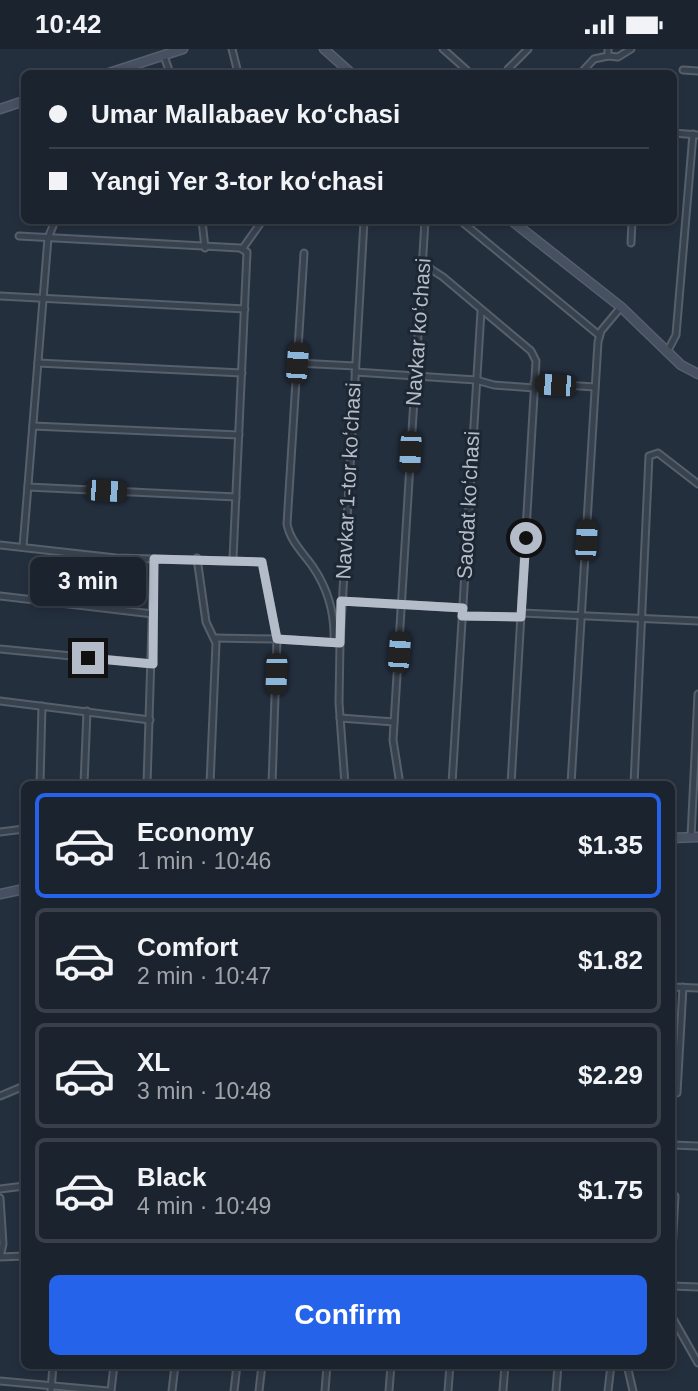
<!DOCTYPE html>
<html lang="en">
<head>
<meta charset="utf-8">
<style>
	body { margin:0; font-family:Helvetica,sans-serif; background:#242b36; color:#f1f3f6; height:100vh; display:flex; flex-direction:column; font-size:26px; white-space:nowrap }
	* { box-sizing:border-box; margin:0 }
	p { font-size:23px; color:#a0a4aa }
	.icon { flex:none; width:38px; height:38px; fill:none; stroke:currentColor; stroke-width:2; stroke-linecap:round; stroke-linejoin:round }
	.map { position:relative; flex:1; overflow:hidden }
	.drawer { position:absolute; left:21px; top:732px; width:654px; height:588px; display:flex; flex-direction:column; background:#1b232e; border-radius:10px; box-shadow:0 4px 10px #0003,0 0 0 2px #39404a }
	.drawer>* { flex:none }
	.hud { position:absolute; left:21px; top:21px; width:656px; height:154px; border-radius:10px; box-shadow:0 4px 10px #0003,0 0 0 2px #39404a; display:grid; align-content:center; height:154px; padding:0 28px; background:#1b232e }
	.end { position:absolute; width:32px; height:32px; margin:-16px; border:9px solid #b4bcc9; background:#111; box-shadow:0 0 0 4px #111 }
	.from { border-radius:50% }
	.bubble { position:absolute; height:49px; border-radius:10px; background:#1b232e; box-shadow:0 4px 10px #0003,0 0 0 2px #39404a; font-size:23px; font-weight:800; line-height:49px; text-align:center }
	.car { position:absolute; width:21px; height:42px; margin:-21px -10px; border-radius:9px; box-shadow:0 0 5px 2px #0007; background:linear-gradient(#222 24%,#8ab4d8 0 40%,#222 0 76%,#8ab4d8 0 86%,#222 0) }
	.hud b { display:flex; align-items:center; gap:24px; height:66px; font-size:26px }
	.hud b+b { border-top:2px solid #39404a }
	.hud i { width:18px; height:18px; background:#f1f3f6 }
	ul { padding:12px 0 0; list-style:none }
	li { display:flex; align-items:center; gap:21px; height:105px; margin:0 14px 10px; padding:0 14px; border:4px solid #39404a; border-radius:10px }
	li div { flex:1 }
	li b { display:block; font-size:26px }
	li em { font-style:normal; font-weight:800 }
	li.active { border-color:#2563eb }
	li>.icon { width:63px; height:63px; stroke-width:1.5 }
	.primary-button { display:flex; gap:14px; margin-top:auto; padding:14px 28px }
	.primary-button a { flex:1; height:80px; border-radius:10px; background:#2563eb; color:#fff; font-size:28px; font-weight:800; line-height:80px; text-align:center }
	.status { display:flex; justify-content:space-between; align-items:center; height:49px; padding:0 35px; background:#1b232e; direction:ltr }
	.status svg { height:19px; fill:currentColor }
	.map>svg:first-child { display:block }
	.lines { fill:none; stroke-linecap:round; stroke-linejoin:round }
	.street-casing { stroke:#565f6c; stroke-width:9 }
	.secondary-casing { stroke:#565f6c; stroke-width:11 }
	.street { stroke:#38414e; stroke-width:5 }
	.secondary { stroke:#465061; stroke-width:8 }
	.route { stroke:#b4bcc9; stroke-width:9 }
	.labels { text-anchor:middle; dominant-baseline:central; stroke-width:6; stroke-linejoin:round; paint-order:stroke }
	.street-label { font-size:21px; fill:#b4bcc9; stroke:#1d2633 }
</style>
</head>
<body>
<div class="status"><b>10:42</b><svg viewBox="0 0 49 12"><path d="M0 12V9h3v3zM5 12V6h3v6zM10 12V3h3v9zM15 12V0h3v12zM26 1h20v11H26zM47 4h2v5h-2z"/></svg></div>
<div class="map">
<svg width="698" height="1342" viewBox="0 0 698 1342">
	<rect width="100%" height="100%" fill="#242f3e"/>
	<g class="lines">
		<!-- street casing -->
		<g class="street-casing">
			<g id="street">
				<polyline points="232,0 238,24"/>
				<polyline points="443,0 470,24"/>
				<polyline points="608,0 608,7 618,8 631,0"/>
				<polyline points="164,7 170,24"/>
				<polyline points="683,21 698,22"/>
				<polyline points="508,24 508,20 528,0"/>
				<polyline points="581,24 594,10 608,7"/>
				<polyline points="674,84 698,86"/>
				<polyline points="202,172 205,199"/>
				<polyline points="461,172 599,286"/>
				<polyline points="19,187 240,199 247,203 233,510"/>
				<polyline points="631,194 632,172"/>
				<polyline points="243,199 262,172"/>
				<path d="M304,204L287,475C290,492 304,505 313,518C328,540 335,567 334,593"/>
				<polyline points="423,215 443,228 531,302 536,312 511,735"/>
				<polyline points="0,247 245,260"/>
				<polyline points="667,303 676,286 693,85"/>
				<polyline points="38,314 242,324"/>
				<polyline points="297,314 355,317"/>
				<polyline points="355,323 476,331 494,336 534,339"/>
				<polyline points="534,334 595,338"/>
				<polyline points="33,377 239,386"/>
				<polyline points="28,438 236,448"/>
				<polyline points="0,496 116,509 262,513 277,590 340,594"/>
				<polyline points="23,498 48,189 55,172"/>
				<polyline points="197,509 206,573 216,594 210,735"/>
				<polyline points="0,547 153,565"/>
				<polyline points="341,552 463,559"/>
				<polyline points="522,564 698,572"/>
				<polyline points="462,567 521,568"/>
				<polyline points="214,589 277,590 272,735"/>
				<polyline points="0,600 153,615"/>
				<polyline points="0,652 150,671"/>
				<polyline points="340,669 394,673"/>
				<polyline points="399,729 393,691 425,172"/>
				<polyline points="40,735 42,657"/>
				<polyline points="84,735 87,662"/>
				<polyline points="147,735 154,510"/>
				<polyline points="345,735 339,654 340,594 364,172"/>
				<polyline points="452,735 481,262"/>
				<polyline points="571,735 598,293 601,282 621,258"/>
				<polyline points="634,735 649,407 658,404 698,435"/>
				<polyline points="0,783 24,780"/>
				<polyline points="691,788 698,645"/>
				<polyline points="672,938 698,939"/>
				<polyline points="677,1044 683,938"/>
				<polyline points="0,1047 24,1037"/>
				<polyline points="672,1096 698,1097"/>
				<polyline points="0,1140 24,1137"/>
				<polyline points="0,1149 3,1195 0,1208 24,1207"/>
				<polyline points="672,1202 675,1147"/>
				<polyline points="672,1237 698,1238"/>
				<polyline points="672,1268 698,1314"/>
				<polyline points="627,1316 633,1342"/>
				<polyline points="0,1332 108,1342"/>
				<polyline points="51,1342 53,1316"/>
				<polyline points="111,1342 114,1316"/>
				<polyline points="172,1342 175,1316"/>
				<polyline points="234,1342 237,1316"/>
				<polyline points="259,1342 262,1316"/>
				<polyline points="325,1342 327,1316"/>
				<polyline points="389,1342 391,1316"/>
				<polyline points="448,1342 450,1316"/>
				<polyline points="503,1342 505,1316"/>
				<polyline points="556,1342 558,1316"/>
				<polyline points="608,1342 611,1316"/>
			</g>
		</g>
		<!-- secondary casing -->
		<g class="secondary-casing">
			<g id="secondary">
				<polyline points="324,0 351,24"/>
				<polyline points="109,24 183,0"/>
				<polyline points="0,60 24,52"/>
				<polyline points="512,172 621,258 681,316 698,325"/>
				<polyline points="672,789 698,788"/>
				<polyline points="0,845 24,840"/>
			</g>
		</g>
		<!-- street -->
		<use href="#street" class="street"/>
		<!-- secondary -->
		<use href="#secondary" class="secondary"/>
	</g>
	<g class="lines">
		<!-- route -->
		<polyline class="route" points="88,609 153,615 154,510 262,513 277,590 340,594 341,552 463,559 462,567 521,568 526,489"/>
	</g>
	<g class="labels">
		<!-- street labels -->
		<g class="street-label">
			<text transform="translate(418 283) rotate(-86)">Navkar koʻchasi</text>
			<text transform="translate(348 432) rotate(-87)">Navkar 1-tor koʻchasi</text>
			<text transform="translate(468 456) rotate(-87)">Saodat koʻchasi</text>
		</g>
	</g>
</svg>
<i class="end from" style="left:526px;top:489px"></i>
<i class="end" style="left:88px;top:609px"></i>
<div class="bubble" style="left:30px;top:508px;width:116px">3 min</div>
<i class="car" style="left:297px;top:314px;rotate:4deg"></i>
<i class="car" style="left:555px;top:336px;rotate:274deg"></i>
<i class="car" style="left:410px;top:403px;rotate:183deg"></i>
<i class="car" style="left:106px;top:442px;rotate:93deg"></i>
<i class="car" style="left:586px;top:491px;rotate:3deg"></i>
<i class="car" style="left:399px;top:603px;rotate:4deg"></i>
<i class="car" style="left:276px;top:625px;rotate:182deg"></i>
<div class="hud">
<b><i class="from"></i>Umar Mallabaev koʻchasi</b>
<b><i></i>Yangi Yer 3-tor koʻchasi</b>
</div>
<section class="drawer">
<ul>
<li class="active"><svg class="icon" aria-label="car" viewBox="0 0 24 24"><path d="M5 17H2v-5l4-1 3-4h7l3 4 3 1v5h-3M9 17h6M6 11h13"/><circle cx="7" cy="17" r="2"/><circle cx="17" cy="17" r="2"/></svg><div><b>Economy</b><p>1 min · 10:46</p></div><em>$1.35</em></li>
<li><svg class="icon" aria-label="car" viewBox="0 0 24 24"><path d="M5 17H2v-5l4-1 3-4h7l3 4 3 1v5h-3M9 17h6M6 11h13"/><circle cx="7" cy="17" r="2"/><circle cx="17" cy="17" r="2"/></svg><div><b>Comfort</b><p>2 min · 10:47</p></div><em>$1.82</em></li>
<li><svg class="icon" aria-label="car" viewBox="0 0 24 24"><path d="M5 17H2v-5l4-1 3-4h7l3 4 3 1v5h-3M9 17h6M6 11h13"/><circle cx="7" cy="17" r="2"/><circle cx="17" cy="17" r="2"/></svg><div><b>XL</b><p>3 min · 10:48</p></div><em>$2.29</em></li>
<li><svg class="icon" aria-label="car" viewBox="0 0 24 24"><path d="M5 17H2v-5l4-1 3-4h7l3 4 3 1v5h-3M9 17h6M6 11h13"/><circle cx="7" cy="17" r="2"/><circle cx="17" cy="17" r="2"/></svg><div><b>Black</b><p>4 min · 10:49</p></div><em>$1.75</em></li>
</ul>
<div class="primary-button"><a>Confirm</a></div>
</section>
</div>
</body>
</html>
